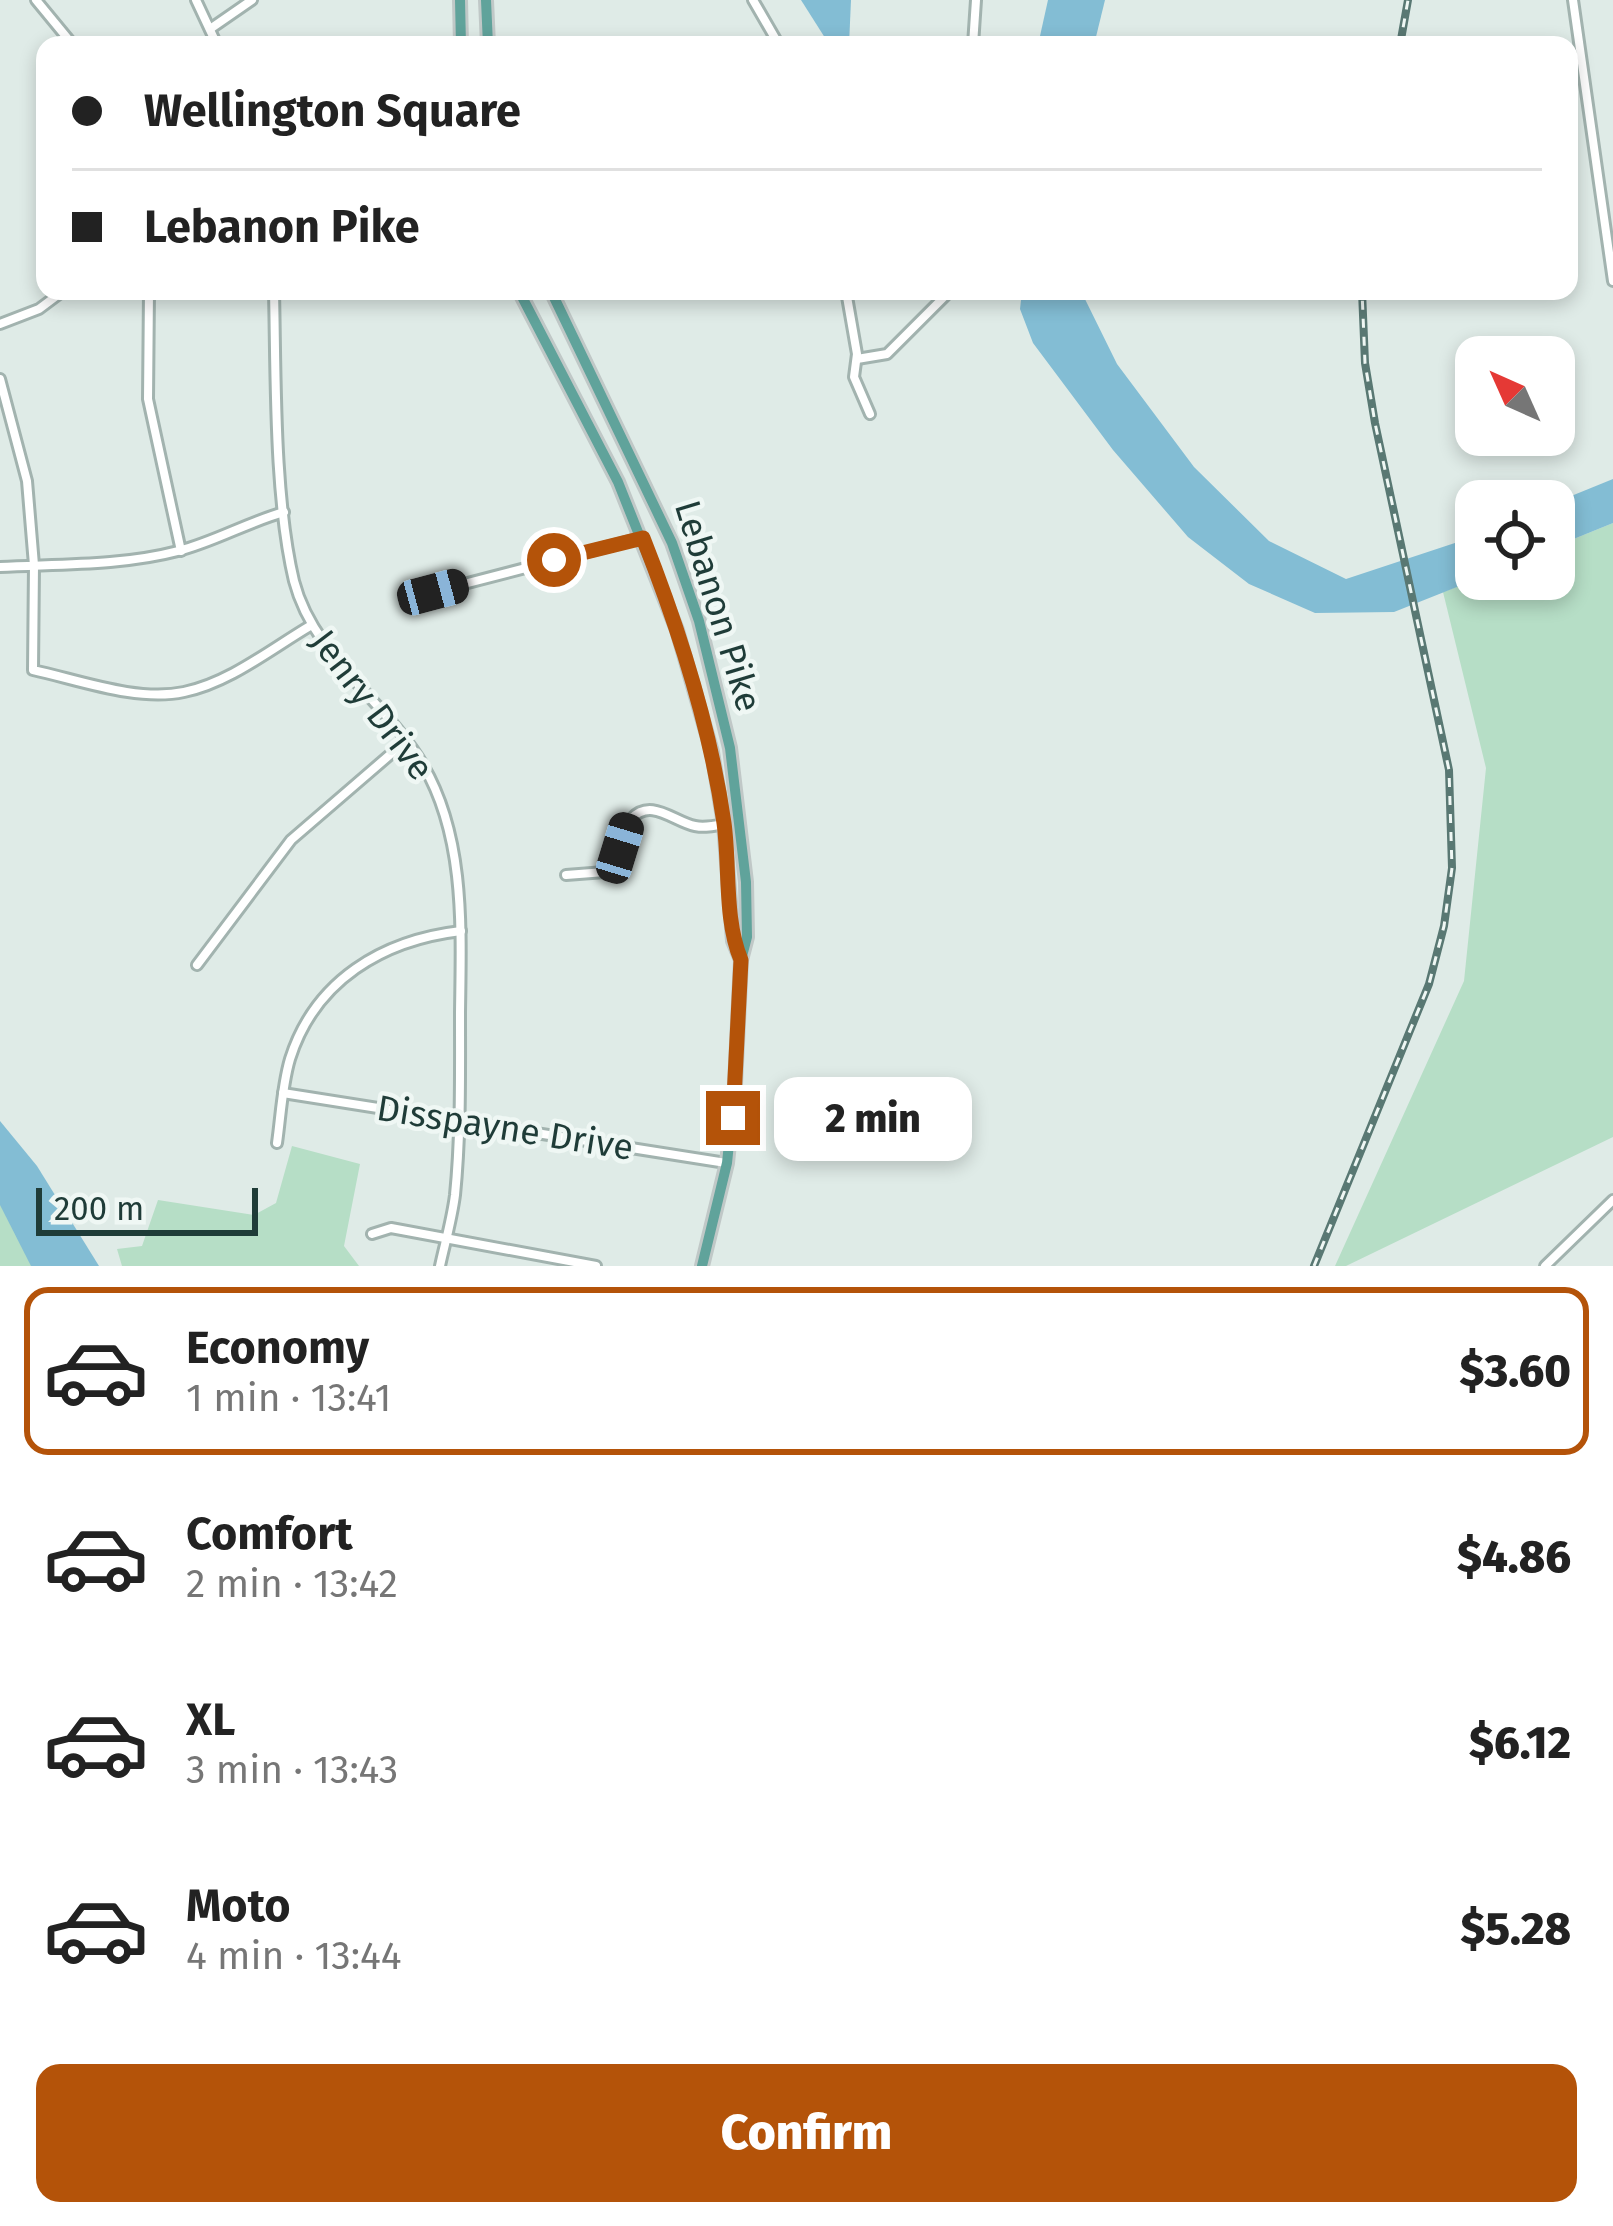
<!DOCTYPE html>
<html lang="en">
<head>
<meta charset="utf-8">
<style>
	body { margin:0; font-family:"Fira Sans",sans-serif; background:#f6f6f6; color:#222; height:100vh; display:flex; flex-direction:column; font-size:45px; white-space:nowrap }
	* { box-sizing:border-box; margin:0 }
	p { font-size:39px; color:#767676 }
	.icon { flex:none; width:66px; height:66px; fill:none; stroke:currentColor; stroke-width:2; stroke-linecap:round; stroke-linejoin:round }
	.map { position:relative; height:1266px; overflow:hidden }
	.drawer { display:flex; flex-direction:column; background:#fff; flex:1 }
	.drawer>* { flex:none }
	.top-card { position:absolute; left:36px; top:36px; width:1542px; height:264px; border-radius:24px; box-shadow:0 6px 18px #0003; display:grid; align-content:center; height:264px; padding:0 36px; background:#fff }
	.needle { width:78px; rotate:315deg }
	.controls { position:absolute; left:1455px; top:336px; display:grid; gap:24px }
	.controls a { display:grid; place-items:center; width:120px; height:120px; border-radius:24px; background:#fff; box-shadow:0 6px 18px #0003; font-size:60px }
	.scale { position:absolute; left:36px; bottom:30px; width:222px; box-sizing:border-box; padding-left:12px; border:6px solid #1f3c38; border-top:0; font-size:33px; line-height:42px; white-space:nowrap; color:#1f3c38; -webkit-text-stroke:9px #eff7f4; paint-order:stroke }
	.end { position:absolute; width:54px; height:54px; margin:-27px; border:15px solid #b45309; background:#fff; box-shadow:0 0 0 6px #fff }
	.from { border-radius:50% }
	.bubble { position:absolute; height:84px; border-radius:24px; background:#fff; box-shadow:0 6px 18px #0003; font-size:39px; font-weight:800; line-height:84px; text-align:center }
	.car { position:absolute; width:36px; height:72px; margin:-36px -18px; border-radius:15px; box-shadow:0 0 9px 3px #0007; background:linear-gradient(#222 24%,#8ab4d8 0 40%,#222 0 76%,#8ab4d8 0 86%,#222 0) }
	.top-card b { display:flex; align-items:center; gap:42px; height:114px; font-size:45px }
	.top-card b+b { border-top:3px solid #e0e0e0 }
	.top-card i { width:30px; height:30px; background:#222 }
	ul { padding:21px 0 0; list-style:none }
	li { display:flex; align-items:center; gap:36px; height:168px; margin:0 24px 18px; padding:0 12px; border:6px solid transparent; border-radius:24px }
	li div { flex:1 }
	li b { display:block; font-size:45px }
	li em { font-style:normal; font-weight:800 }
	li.selected { border-color:#b45309 }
	li>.icon { width:108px; height:108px; stroke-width:1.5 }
	.cta { display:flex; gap:24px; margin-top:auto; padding:24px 36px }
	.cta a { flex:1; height:138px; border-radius:24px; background:#b45309; color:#fff; font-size:48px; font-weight:800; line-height:138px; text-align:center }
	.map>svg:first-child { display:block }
	.green { fill:#b6dec6 }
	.water { fill:#83bdd4 }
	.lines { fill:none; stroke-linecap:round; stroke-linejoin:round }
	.minor-casing { stroke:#a2b3af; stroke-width:14 }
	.primary-casing { stroke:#c0c8c7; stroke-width:16 }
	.minor { stroke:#fff; stroke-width:8 }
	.primary { stroke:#60a39b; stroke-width:10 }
	.rail-casing { stroke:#597873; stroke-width:8 }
	.rail { stroke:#eff7f4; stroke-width:3; stroke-dasharray:9; stroke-linecap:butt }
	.route { stroke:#b45309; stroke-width:15 }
	.labels { text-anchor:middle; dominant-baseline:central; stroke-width:9; stroke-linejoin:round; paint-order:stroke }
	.street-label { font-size:36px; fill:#1f3c38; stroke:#eff7f4 }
</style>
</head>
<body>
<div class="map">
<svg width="1613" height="1266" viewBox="0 0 1613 1266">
	<rect width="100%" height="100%" fill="#dfebe7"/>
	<!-- green -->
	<g class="green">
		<polygon points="1613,523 1613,1137 1346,1266 1335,1266 1464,981 1486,768 1443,592 1477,579 1554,579 1554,547"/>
		<polygon points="0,1145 68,1266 0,1266"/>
		<polygon points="292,1146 360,1164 344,1246 359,1266 122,1266 117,1249 142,1246 158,1200 254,1215 276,1203"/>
	</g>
	<!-- water -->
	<g class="water">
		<polygon points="801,0 851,0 849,45 827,41"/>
		<polygon points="1048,0 1105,0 1094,45 1038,45"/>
		<polygon points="1022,291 1081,291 1117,364 1194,467 1269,541 1346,579 1476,536 1477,579 1394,612 1315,613 1249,584 1188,537 1113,450 1033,343 1020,309"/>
		<polygon points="1613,479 1613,523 1554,547 1554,503"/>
		<polygon points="0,1121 37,1166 99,1266 31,1266 0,1205"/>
	</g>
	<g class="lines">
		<!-- minor casing -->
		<g class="minor-casing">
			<g id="minor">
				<polyline points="36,0 73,45"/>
				<polyline points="196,0 217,45"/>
				<polyline points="753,0 779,45"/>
				<polyline points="1573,0 1613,281"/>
				<polyline points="210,29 252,0"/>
				<polyline points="928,44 973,44"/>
				<polyline points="973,45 976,0"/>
				<polyline points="149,291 148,399 181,551"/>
				<path d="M274,291C276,378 274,497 294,581C313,655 385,701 423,765C466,838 461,931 460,1013C460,1074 461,1135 455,1195C452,1219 445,1243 440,1266"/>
				<polyline points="846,291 857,354 854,377 870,414"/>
				<polyline points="0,324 39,309 63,291"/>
				<polyline points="857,359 887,354 950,291"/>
				<path d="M0,379L27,481L34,565L33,670C79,680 137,702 184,692C229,683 271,649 310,626"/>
				<path d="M0,567C58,564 121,566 178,551C214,542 248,522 284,512"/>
				<polyline points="433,592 641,538"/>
				<path d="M566,875L605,872C618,856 618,833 631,819C651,797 674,822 695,826C705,828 714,826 724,824"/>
				<polyline points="197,965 291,840 407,740"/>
				<polyline points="283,1093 726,1163"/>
				<path d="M277,1143C281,1115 282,1086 290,1059C315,980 383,940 461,931"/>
				<polyline points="372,1234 391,1228 596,1266"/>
				<polyline points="1545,1266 1613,1200"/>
			</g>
		</g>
		<!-- primary casing -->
		<g class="primary-casing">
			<g id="primary">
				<polyline points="460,0 461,45"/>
				<polyline points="486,0 488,45"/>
				<polyline points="519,291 618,482 677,630 712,752 724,824 733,941 741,960"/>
				<polyline points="551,291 672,543 699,621 730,748 746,882 747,937 741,960 735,1085 727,1163 702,1266"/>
			</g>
		</g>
		<!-- minor -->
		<use href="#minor" class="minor"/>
		<!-- primary -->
		<use href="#primary" class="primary"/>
		<!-- rail casing -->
		<g class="rail-casing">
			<g id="rail">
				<polyline points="1400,45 1408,0"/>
				<polyline points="1314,1266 1429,984 1444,926 1452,868 1449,770 1375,423 1365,363 1362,291"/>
			</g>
		</g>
		<!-- rail -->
		<use href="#rail" class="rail"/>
	</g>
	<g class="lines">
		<!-- route -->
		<path class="route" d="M554,560L643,538C679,629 710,725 724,823C730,867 724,919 741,960L733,1118"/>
	</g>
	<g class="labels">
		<!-- street labels -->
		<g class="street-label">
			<text transform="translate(718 606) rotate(73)">Lebanon Pike</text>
			<text transform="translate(372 705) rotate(53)">Jenry Drive</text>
			<text transform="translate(505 1128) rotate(9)">Disspayne Drive</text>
		</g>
	</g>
</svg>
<div class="controls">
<a><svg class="needle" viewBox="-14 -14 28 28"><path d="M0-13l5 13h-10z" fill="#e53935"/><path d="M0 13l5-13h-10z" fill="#767676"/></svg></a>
<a><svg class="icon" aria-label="locate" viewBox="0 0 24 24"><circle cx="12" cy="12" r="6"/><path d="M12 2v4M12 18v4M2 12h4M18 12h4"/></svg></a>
</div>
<div class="scale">200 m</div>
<i class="end from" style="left:554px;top:560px"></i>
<i class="end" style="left:733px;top:1118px"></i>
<div class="bubble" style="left:774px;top:1077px;width:198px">2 min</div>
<i class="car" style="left:433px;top:592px;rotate:75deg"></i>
<i class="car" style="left:620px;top:848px;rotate:17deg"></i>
<div class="top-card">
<b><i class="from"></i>Wellington Square</b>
<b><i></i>Lebanon Pike</b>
</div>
</div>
<section class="drawer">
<ul>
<li class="selected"><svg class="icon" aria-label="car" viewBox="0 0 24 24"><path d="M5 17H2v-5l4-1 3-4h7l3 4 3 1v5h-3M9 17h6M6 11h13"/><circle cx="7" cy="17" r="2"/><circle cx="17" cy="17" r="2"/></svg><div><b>Economy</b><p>1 min · 13:41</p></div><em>$3.60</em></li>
<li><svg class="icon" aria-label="car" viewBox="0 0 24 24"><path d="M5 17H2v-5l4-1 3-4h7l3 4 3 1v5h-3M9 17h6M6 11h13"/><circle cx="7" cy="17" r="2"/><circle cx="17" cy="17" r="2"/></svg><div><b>Comfort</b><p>2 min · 13:42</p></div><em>$4.86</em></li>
<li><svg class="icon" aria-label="car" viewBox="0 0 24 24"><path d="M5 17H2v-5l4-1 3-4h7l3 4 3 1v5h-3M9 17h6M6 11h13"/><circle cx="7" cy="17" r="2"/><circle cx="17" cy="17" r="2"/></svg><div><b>XL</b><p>3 min · 13:43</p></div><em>$6.12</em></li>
<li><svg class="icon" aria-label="car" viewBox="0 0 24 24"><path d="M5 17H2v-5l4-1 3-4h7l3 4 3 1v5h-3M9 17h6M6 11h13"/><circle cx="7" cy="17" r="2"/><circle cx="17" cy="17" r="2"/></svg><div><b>Moto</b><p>4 min · 13:44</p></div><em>$5.28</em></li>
</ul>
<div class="cta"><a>Confirm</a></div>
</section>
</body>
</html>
